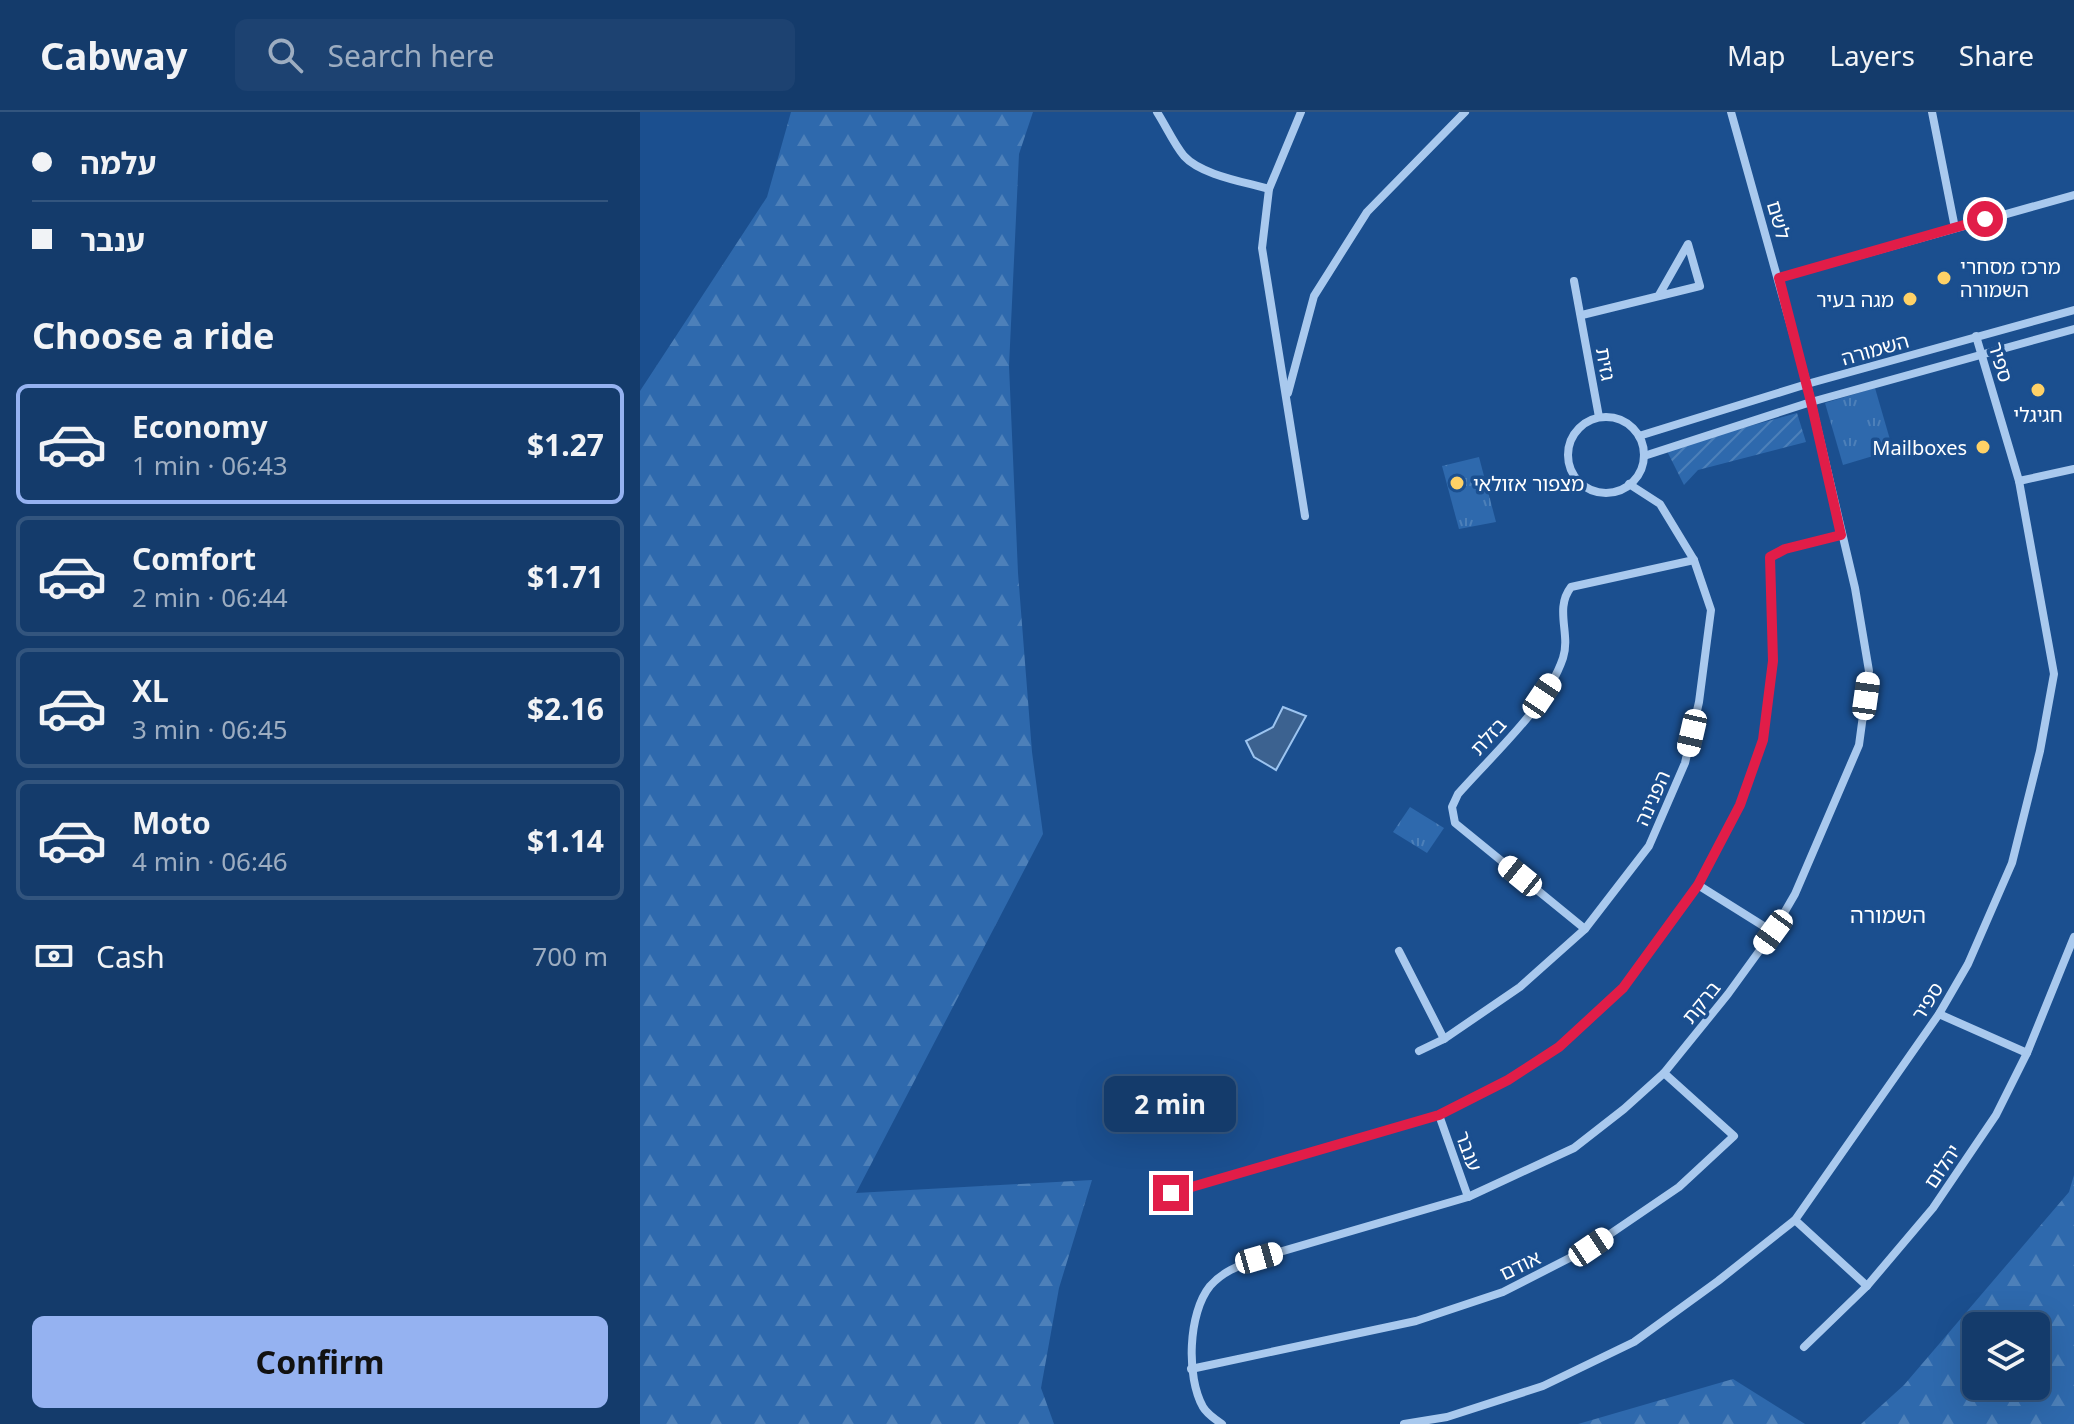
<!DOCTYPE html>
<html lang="en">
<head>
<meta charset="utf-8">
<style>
	body { margin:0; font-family:"Noto Sans","Noto Sans Hebrew",sans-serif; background:#1d4271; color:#f1f3f6; height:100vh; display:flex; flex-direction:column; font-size:30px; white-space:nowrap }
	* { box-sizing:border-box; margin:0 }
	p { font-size:26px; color:#9dadc1 }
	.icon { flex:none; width:44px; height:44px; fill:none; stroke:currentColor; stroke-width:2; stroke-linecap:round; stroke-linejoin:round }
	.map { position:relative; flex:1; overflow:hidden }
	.drawer { display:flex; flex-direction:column; background:#143b6b; width:640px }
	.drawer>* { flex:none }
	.hud { display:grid; align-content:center; height:176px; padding:0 32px; background:#143b6b }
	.buttons { position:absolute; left:1322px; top:1200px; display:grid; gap:16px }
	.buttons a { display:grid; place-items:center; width:88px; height:88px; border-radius:12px; background:#143b6b; box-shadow:0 8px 32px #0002,0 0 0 2px #33557e; font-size:40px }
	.end { position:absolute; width:36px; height:36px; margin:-18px; border:10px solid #e11d48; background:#fff; box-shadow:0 0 0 4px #fff }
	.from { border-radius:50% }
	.bubble { position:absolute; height:56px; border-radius:12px; background:#143b6b; box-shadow:0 8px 32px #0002,0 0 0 2px #33557e; font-size:26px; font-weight:700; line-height:56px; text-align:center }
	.car { position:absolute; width:24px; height:48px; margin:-24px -12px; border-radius:10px; box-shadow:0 0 6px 2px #0007; background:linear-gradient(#fff 24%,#345 0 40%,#fff 0 76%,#345 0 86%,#fff 0) }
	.hud b { display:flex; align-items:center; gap:28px; height:76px; font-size:30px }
	.hud b+b { border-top:2px solid #33557e }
	.hud i { width:20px; height:20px; background:#f1f3f6 }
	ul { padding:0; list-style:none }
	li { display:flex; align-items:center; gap:24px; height:120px; margin:0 16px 12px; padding:0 16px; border:4px solid #33557e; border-radius:12px }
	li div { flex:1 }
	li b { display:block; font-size:30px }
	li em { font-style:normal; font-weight:700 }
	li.active { border-color:#95b2f1 }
	li>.icon { width:72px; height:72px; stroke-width:1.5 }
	h2 { padding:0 32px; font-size:36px; line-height:96px }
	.pay { display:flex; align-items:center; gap:20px; height:88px; padding:0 32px; font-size:30px }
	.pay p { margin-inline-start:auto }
	.button { display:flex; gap:16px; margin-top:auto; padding:16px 32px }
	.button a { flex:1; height:92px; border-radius:12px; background:#95b2f1; color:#111; font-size:32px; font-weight:700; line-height:92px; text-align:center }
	header { display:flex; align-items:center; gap:48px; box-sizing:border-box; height:112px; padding:0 40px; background:#143b6b; border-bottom:2px solid #33557e }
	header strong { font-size:38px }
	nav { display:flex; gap:44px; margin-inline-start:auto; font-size:28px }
	.search { width:560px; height:72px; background:#1d4271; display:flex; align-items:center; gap:20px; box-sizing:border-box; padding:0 28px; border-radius:12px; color:#9dadc1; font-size:30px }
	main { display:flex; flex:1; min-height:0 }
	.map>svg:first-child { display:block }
	.forest { fill:url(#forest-firs); fill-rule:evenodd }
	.park { fill:url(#park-tufts) }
	.garden { fill:url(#garden-furrows) }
	.water { fill:#3c6290; stroke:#9cc4f0; stroke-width:2 }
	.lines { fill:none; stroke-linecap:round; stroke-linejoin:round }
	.minor { stroke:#a9c9ee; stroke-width:8 }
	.route { stroke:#e11d48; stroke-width:10 }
	.poi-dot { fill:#ffd166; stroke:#1b4f8f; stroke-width:3 }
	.labels { text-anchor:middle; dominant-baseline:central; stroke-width:7; stroke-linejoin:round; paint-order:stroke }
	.street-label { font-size:20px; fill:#fff; stroke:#1b4f8f }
	.poi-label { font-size:20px; fill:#fff; stroke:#1b4f8f; text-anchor:start }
	.neighbourhood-label { font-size:22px; fill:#fff; stroke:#1b4f8f }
</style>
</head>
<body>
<header>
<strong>Cabway</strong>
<div class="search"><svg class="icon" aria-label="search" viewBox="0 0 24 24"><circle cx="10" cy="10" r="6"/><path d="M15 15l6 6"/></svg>Search here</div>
<nav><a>Map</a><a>Layers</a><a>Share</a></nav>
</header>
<main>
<section class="drawer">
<div class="hud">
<b><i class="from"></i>עלמה</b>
<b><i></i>ענבר</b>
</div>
<h2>Choose a ride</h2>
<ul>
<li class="active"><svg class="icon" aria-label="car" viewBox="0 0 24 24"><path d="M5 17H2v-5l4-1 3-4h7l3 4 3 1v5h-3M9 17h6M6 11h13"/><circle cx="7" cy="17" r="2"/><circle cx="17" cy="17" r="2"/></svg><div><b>Economy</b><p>1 min · 06:43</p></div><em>$1.27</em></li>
<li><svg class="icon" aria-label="car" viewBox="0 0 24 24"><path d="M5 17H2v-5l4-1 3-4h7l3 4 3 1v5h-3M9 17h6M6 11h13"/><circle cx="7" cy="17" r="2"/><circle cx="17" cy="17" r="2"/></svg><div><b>Comfort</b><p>2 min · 06:44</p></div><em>$1.71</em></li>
<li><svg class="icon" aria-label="car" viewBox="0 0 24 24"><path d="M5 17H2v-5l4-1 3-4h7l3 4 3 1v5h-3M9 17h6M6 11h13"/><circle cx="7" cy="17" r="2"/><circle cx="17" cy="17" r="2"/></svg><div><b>XL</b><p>3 min · 06:45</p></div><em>$2.16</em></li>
<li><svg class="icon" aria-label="car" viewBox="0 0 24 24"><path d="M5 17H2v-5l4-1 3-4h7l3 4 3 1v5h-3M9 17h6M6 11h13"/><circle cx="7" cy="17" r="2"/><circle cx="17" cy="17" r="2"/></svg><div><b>Moto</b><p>4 min · 06:46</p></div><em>$1.14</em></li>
</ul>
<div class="pay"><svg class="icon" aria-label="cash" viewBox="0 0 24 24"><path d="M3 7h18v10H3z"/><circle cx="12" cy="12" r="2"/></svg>Cash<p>700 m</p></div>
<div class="button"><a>Confirm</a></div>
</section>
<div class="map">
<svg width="1434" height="1312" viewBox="0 0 1434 1312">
	<defs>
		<pattern id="forest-firs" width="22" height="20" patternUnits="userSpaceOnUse" patternTransform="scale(2)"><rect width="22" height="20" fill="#2e69ad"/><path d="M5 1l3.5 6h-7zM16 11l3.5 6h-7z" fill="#4d80b9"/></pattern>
		<pattern id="park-tufts" width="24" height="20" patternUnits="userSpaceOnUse" patternTransform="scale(2)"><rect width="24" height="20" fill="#2e69ad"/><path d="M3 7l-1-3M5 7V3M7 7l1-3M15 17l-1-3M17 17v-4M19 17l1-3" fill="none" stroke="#4d80b9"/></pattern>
		<pattern id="garden-furrows" width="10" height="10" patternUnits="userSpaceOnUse" patternTransform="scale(2)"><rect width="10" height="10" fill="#2e69ad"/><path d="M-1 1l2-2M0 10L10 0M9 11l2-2" fill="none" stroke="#4d80b9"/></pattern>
	</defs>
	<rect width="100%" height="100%" fill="#1b4f8f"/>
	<!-- forest -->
	<g class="forest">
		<polygon points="151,0 393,0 379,42 369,254 378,461 392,640 403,722 216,1081 452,1068 419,1176 401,1276 414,1312 0,1312 0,279 127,85"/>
		<path d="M1434,1063V1312H1221L1264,1273L1429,1080ZM1336,1214H1396V1274H1336Z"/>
		<polygon points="1093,1267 1165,1312 938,1312"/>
	</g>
	<!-- park -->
	<g class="park">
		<polygon points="1235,276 1253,338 1203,353 1185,291"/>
		<polygon points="839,345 856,410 819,417 802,354"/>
		<polygon points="770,695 804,716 787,741 753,720"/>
	</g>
	<!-- garden -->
	<polygon class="garden" points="1157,301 1166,330 1058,358 1044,373 1026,337"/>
	<!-- water -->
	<polygon class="water" points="643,595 666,604 636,658 614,645 606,629 633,615"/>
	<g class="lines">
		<!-- minor -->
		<g class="minor">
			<path d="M517,0C526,14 534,32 544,44C561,63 605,70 629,77"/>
			<polyline points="661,0 629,77 622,136 665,404"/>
			<polyline points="1292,0 1315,116"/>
			<polyline points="1139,166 1434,83"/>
			<polyline points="934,169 959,305"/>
			<polyline points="942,203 1060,174 1048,132 1019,183"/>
			<polyline points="648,281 674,184 727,100 825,0"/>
			<circle cx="966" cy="343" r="38"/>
			<polyline points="999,324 1167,272 1434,198"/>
			<polyline points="1004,344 1171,290 1434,217"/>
			<polyline points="1379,369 1434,357"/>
			<polyline points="1058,773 1133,820"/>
			<path d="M945,817L815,711L812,695L818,682C853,642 906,596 923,546C931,522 914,497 931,475L1054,448"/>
			<polyline points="759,839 804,927"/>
			<polyline points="1299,902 1387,941"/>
			<polyline points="779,939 804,927 880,875 945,817 1009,734 1045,651 1059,590 1071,498 1054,448 1020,392 989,372"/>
			<polyline points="799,1003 828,1085"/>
			<polyline points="531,1081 799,1003 868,968 919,935 983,876 1058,773 1100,693 1123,628 1133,549 1130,445 1145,437 1201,423"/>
			<polyline points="1155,1108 1227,1174"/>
			<polyline points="1164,1235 1227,1174 1293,1096 1356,1003 1387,941 1434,825"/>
			<polyline points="551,1257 776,1209 863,1180 951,1135 1039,1075 1094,1024 1024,961"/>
			<path d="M582,1312C576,1308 567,1302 563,1295C546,1265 548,1201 570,1174C583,1159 601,1153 619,1146L828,1085L934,1036L984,997L1024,961L1088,882L1133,820L1155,782L1219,633L1229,559L1215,476L1167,272L1091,0"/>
			<polyline points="764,1312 807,1305 903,1274 994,1230 1078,1169 1155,1108 1299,902 1328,852 1372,751 1400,639 1414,562 1379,369 1336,224"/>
		</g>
	</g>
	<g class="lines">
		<!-- route -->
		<polyline class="route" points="531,1081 799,1003 868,968 919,935 983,876 1058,773 1100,693 1123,628 1133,549 1130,445 1145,437 1201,423 1171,290 1139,166 1345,107"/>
	</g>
	<!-- markers -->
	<g class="poi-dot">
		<circle cx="1304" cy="166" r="8"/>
		<circle cx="1270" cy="187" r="8"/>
		<circle cx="1398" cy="278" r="8"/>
		<circle cx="1343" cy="335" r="8"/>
		<circle cx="817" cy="371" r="8"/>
	</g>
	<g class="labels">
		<!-- street labels -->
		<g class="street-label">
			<text transform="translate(1139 108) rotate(74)">לשם</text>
			<text transform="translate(1235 237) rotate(-16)">השמורה</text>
			<text transform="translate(1361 250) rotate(73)">ספיר</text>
			<text transform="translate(966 252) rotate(80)">גזית</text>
			<text transform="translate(848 624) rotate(-48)">בזלת</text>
			<text transform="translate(1012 686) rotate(-66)">הפנינה</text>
			<text transform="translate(1287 889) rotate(-58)">ספיר</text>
			<text transform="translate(1061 890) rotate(-51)">ברקת</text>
			<text transform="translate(829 1039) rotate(70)">ענבר</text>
			<text transform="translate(1302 1054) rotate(-56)">יהלום</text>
			<text transform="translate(880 1153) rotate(-26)">אודם</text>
		</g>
		<!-- poi labels -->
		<g class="poi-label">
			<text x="1320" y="154">מרכז מסחרי<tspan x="1320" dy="23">השמורה</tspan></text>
			<text x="1254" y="187" text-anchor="end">מגה בעיר</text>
			<text x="1398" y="302" text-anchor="middle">חגיגלי</text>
			<text x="1327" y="335" text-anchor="end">Mailboxes</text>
			<text x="833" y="371">מצפור אזולאי</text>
		</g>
		<!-- neighbourhood labels -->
		<g class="neighbourhood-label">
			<text x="1248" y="802">השמורה</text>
		</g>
	</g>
</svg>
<div class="buttons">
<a><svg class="icon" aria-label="layers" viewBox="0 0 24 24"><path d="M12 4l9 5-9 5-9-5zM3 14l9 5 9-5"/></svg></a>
</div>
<i class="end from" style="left:1345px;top:107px"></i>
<i class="end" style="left:531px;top:1081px"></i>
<div class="bubble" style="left:464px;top:964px;width:132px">2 min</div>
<i class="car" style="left:902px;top:584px;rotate:34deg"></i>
<i class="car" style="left:1226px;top:584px;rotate:8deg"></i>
<i class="car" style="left:1052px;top:621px;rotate:193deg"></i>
<i class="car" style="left:880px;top:764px;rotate:309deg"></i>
<i class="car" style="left:1133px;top:820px;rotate:216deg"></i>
<i class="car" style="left:951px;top:1135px;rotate:56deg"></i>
<i class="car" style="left:619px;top:1146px;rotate:74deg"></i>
</div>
</main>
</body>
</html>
